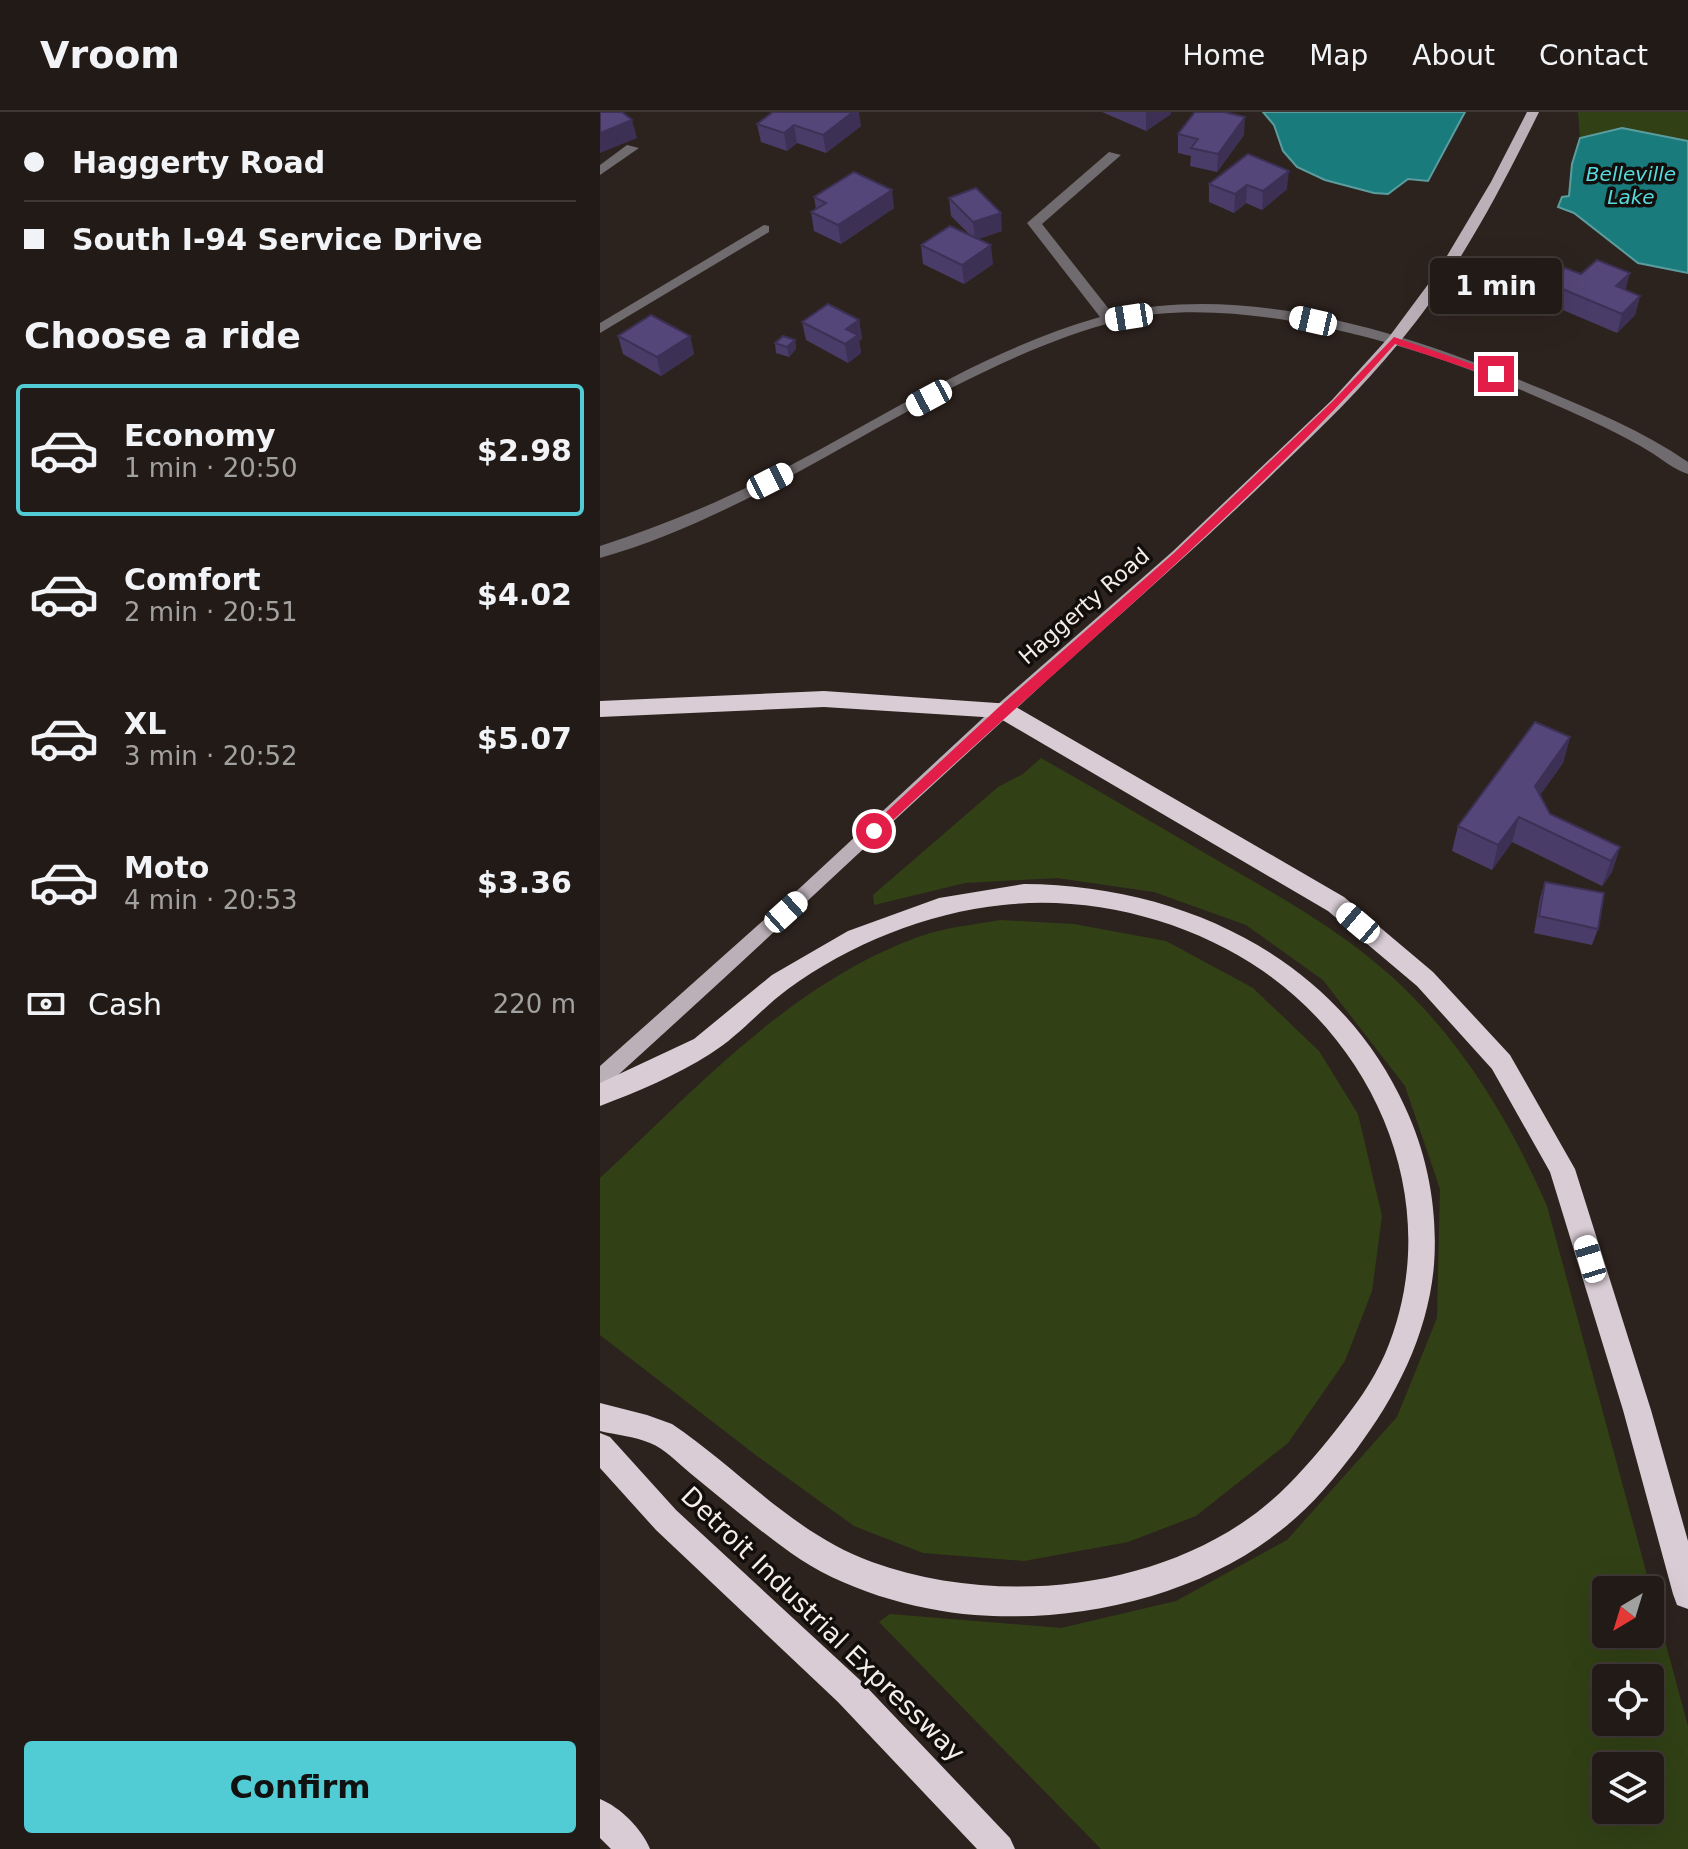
<!DOCTYPE html>
<html lang="en">
<head>
<meta charset="utf-8">
<style>
	body { margin:0; font-family:"DejaVu Sans",sans-serif; background:#2e2723; color:#f1f3f6; height:100vh; display:flex; flex-direction:column; font-size:30px; white-space:nowrap }
	* { box-sizing:border-box; margin:0 }
	p { font-size:26px; color:#a2a1a1 }
	.icon { flex:none; width:44px; height:44px; fill:none; stroke:currentColor; stroke-width:2; stroke-linecap:round; stroke-linejoin:round }
	.map { position:relative; flex:1; overflow:hidden }
	.sheet { display:flex; flex-direction:column; background:#221a16; width:600px }
	.sheet>* { flex:none }
	.banner { display:grid; align-content:center; height:176px; padding:0 24px; background:#221a16 }
	.needle { width:52px; rotate:218deg }
	.buttons { position:absolute; left:992px; top:1464px; display:grid; gap:16px }
	.buttons a { display:grid; place-items:center; width:72px; height:72px; border-radius:8px; background:#221a16; box-shadow:0 8px 32px #0002,0 0 0 2px #3f3835; font-size:40px }
	.end { position:absolute; width:36px; height:36px; margin:-18px; border:10px solid #e11d48; background:#fff; box-shadow:0 0 0 4px #fff }
	.from { border-radius:50% }
	.bubble { position:absolute; height:56px; border-radius:8px; background:#221a16; box-shadow:0 8px 32px #0002,0 0 0 2px #3f3835; font-size:26px; font-weight:700; line-height:56px; text-align:center }
	.car { position:absolute; width:24px; height:48px; margin:-24px -12px; border-radius:10px; box-shadow:0 0 6px 2px #0007; background:linear-gradient(#fff 24%,#345 0 40%,#fff 0 76%,#345 0 86%,#fff 0) }
	.banner b { display:flex; align-items:center; gap:28px; height:76px; font-size:30px }
	.banner b+b { border-top:2px solid #3f3835 }
	.banner i { width:20px; height:20px; background:#f1f3f6 }
	ul { padding:0; list-style:none }
	li { display:flex; align-items:center; gap:24px; height:132px; margin:0 16px 12px; padding:0 8px; border:4px solid transparent; border-radius:8px }
	li div { flex:1 }
	li b { display:block; font-size:30px }
	li em { font-style:normal; font-weight:700 }
	li.current { border-color:#51ccd4 }
	li>.icon { width:72px; height:72px; stroke-width:1.5 }
	h2 { padding:0 24px; font-size:36px; line-height:96px }
	.pay { display:flex; align-items:center; gap:20px; height:88px; padding:0 24px; font-size:30px }
	.pay p { margin-inline-start:auto }
	.primary-button { display:flex; gap:16px; margin-top:auto; padding:16px 24px }
	.primary-button a { flex:1; height:92px; border-radius:8px; background:#51ccd4; color:#111; font-size:32px; font-weight:700; line-height:92px; text-align:center }
	header { display:flex; align-items:center; gap:48px; box-sizing:border-box; height:112px; padding:0 40px; background:#221a16; border-bottom:2px solid #3f3835 }
	header strong { font-size:38px }
	nav { display:flex; gap:44px; margin-inline-start:auto; font-size:28px }
	main { display:flex; flex:1; min-height:0 }
	.map>svg:first-child { display:block }
	.green { fill:#314115; fill-rule:evenodd }
	.water { fill:#1a7b7d; stroke:#5b9d9e; stroke-width:2 }
	.lines { fill:none; stroke-linecap:round; stroke-linejoin:round }
	.minor { fill:#706b6e; fill-rule:evenodd }
	.major { fill:#bbb0b7; fill-rule:evenodd }
	.highway { fill:#d9ccd4; fill-rule:evenodd }
	.wall { fill:#493c68 }
	.shaded-wall { fill:#3c3155 }
	.building { fill:#554679; stroke:#3c3155; stroke-width:2 }
	.route { fill:#e11d48 }
	.labels { text-anchor:middle; dominant-baseline:central; stroke-width:7; stroke-linejoin:round; paint-order:stroke }
	.far-water-label { font-size:20px; font-style:italic; fill:#57dadd; stroke:#120e0b }
	.street-label { font-size:22px; fill:#f4edea; stroke:#120e0b }
	.near-street-label { font-size:26px; fill:#f4edea; stroke:#120e0b }
</style>
</head>
<body>
<header>
<strong>Vroom</strong>
<nav><a>Home</a><a>Map</a><a>About</a><a>Contact</a></nav>
</header>
<main>
<section class="sheet">
<div class="banner">
<b><i class="from"></i>Haggerty Road</b>
<b><i></i>South I-94 Service Drive</b>
</div>
<h2>Choose a ride</h2>
<ul>
<li class="current"><svg class="icon" aria-label="car" viewBox="0 0 24 24"><path d="M5 17H2v-5l4-1 3-4h7l3 4 3 1v5h-3M9 17h6M6 11h13"/><circle cx="7" cy="17" r="2"/><circle cx="17" cy="17" r="2"/></svg><div><b>Economy</b><p>1 min · 20:50</p></div><em>$2.98</em></li>
<li><svg class="icon" aria-label="car" viewBox="0 0 24 24"><path d="M5 17H2v-5l4-1 3-4h7l3 4 3 1v5h-3M9 17h6M6 11h13"/><circle cx="7" cy="17" r="2"/><circle cx="17" cy="17" r="2"/></svg><div><b>Comfort</b><p>2 min · 20:51</p></div><em>$4.02</em></li>
<li><svg class="icon" aria-label="car" viewBox="0 0 24 24"><path d="M5 17H2v-5l4-1 3-4h7l3 4 3 1v5h-3M9 17h6M6 11h13"/><circle cx="7" cy="17" r="2"/><circle cx="17" cy="17" r="2"/></svg><div><b>XL</b><p>3 min · 20:52</p></div><em>$5.07</em></li>
<li><svg class="icon" aria-label="car" viewBox="0 0 24 24"><path d="M5 17H2v-5l4-1 3-4h7l3 4 3 1v5h-3M9 17h6M6 11h13"/><circle cx="7" cy="17" r="2"/><circle cx="17" cy="17" r="2"/></svg><div><b>Moto</b><p>4 min · 20:53</p></div><em>$3.36</em></li>
</ul>
<div class="pay"><svg class="icon" aria-label="cash" viewBox="0 0 24 24"><path d="M3 7h18v10H3z"/><circle cx="12" cy="12" r="2"/></svg>Cash<p>220 m</p></div>
<div class="primary-button"><a>Confirm</a></div>
</section>
<div class="map">
<svg width="1088" height="1737" viewBox="0 0 1088 1737">
	<rect width="100%" height="100%" fill="#2d231e"/>
	<!-- green -->
	<g class="green">
		<polygon points="978,0 1088,0 1088,29 1022,16 980,26"/>
		<path d="M441,646C501,680 560,715 620,750C679,784 740,818 791,864C861,927 910,1009 947,1094L1088,1614V1737H501L279,1510L290,1502L461,1516L576,1489L687,1428L797,1305L837,1206L840,1077L805,974L723,868L646,813L554,780L457,766L365,771L274,793L273,783L398,675L423,662ZM1050,1478V1522H1006V1478ZM1050,1566V1610H1006V1566ZM1050,1654V1698H1006V1654Z"/>
		<path d="M400,808L474,812L566,829L653,876L719,939L758,1002L782,1104L772,1179L745,1249L688,1331L596,1404L528,1430L424,1449L323,1441L254,1414L157,1344L0,1223V1066C98,975 192,870 321,824C346,815 374,813 400,808Z"/>
	</g>
	<!-- water -->
	<g class="water">
		<polygon points="663,0 865,0 828,69 808,67 788,82 774,81 725,68 697,55 683,39 674,13"/>
		<polygon points="1022,16 1088,29 1088,161 1038,151 974,101 958,95 962,85 969,84 972,52 980,26"/>
	</g>
	<g class="lines">
		<!-- minor -->
		<g class="minor">
			<polygon points="27,33 39,36 0,63 0,53"/>
			<path d="M509,40L521,43L442,112L512,201C657,171 809,222 942,277C992,298 1043,319 1088,350V362C1075,358 1063,348 1052,341C1036,331 1020,323 1004,315C928,279 848,246 766,225C693,206 595,190 521,208C338,255 186,393 0,446V434C59,415 115,392 170,364C279,308 381,239 500,205L427,111Z"/>
			<polygon points="164,113 169,114 169,120 0,221 0,211"/>
		</g>
		<!-- major -->
		<path class="major" d="M927,0H939C899,81 856,163 798,232C762,276 721,316 680,355C592,441 499,520 408,604C274,726 142,851 7,973L0,976V954L202,774L397,593L572,440L732,288L789,225L838,159L891,70Z"/>
		<!-- highway -->
		<g class="highway">
			<polygon points="224,579 411,592 744,785 833,860 910,943 975,1057 1051,1298 1088,1429 1088,1497 1077,1493 1073,1482 1023,1298 950,1060 892,957 817,874 728,799 399,606 224,595 0,605 0,589"/>
			<path d="M424,772C583,773 737,846 805,995C828,1044 838,1099 834,1153C828,1222 797,1283 756,1338C733,1368 710,1396 680,1419C598,1484 478,1511 375,1503C313,1498 241,1477 191,1441C156,1416 123,1388 90,1361C78,1351 65,1337 50,1331C34,1324 16,1323 0,1319V1291L47,1303L72,1312C139,1357 194,1422 272,1450C389,1492 537,1481 642,1411C680,1386 708,1353 736,1318C755,1294 772,1271 785,1242C845,1102 784,943 663,859C589,808 491,783 403,793C326,801 250,832 188,877C161,897 139,924 110,942C77,963 37,980 0,994V971L94,927L172,863L248,819L339,786Z"/>
			<polygon points="0,1321 10,1325 76,1398 260,1568 410,1726 415,1737 377,1737 238,1590 56,1418 0,1356"/>
			<path d="M0,1687C20,1695 42,1717 50,1737H11L0,1726Z"/>
		</g>
	</g>
	<!-- wall -->
	<g class="wall">
		<polygon points="502,0 571,0 571,2 546,19"/>
		<polygon points="157,12 261,14 226,41 197,31 187,39 161,30"/>
		<polygon points="578,22 644,23 617,60 590,54 591,44 578,41"/>
		<polygon points="648,42 687,77 662,98 646,91 634,101 609,90 609,72"/>
		<polygon points="214,85 294,96 241,132 214,119 211,100 216,97"/>
		<polygon points="349,86 402,119 378,127 393,152 364,172 323,152 321,133 370,123 351,104"/>
		<polygon points="981,162 1040,184 1035,203 1017,221 944,190 948,171"/>
		<polygon points="259,208 262,227 259,229 261,241 248,251 206,228 202,210"/>
		<polygon points="18,224 90,224 94,242 61,264 23,242"/>
		<polygon points="195,228 196,237 189,245 176,241 175,231"/>
		<polygon points="970,625 963,651 940,683 950,702 1020,735 1012,760 1002,774 912,730 892,758 852,739 858,714"/>
		<polygon points="945,770 998,817 992,833 934,821 940,786"/>
	</g>
	<!-- shaded-wall -->
	<g class="shaded-wall">
		<polygon points="253,0 259,0 261,14 226,41 223,23"/>
		<polygon points="546,0 571,0 571,2 546,19"/>
		<polygon points="645,5 644,23 617,60 618,42"/>
		<polygon points="32,8 37,26 0,41 0,21"/>
		<polygon points="194,13 197,31 187,39 184,21"/>
		<polygon points="689,59 687,77 662,98 663,79"/>
		<polygon points="647,73 646,91 634,101 635,82"/>
		<polygon points="292,78 294,96 241,132 238,113"/>
		<polygon points="401,101 402,119 375,128 373,110"/>
		<polygon points="391,133 393,152 364,172 362,153"/>
		<polygon points="1030,161 1025,180 1016,174"/>
		<polygon points="1040,184 1035,203 1017,221 1022,202"/>
		<polygon points="259,208 262,227 259,229 261,241 248,251 245,232 246,217"/>
		<polygon points="90,224 94,242 61,264 57,245"/>
		<polygon points="195,228 196,237 189,245 187,235"/>
		<polygon points="970,625 963,651 928,699 935,674"/>
		<polygon points="919,705 912,730 892,758 898,733"/>
		<polygon points="1020,735 1012,760 1002,774 1011,749"/>
	</g>
	<!-- building -->
	<g class="building">
		<polygon points="0,0 22,0 32,8 0,21"/>
		<polygon points="173,0 253,0 223,23 194,13 184,21 157,12"/>
		<polygon points="595,0 624,0 645,5 618,42 591,36 598,27 578,22"/>
		<polygon points="648,42 689,59 663,79 647,73 635,82 609,72"/>
		<polygon points="254,60 292,78 238,113 211,100 226,91 214,85"/>
		<polygon points="376,76 401,101 373,110 349,86"/>
		<polygon points="350,114 391,133 362,153 321,133"/>
		<polygon points="997,148 1030,161 1016,174 1040,184 1022,202 948,171 965,156 981,162"/>
		<polygon points="228,192 259,208 246,217 258,223 245,232 202,210"/>
		<polygon points="51,203 90,224 57,245 18,224"/>
		<polygon points="183,224 195,228 187,235 175,231"/>
		<polygon points="935,610 970,625 935,674 950,702 1020,735 1011,749 919,705 898,733 858,714"/>
		<polygon points="945,770 1004,781 998,817 939,804"/>
	</g>
	<!-- route -->
	<path class="route" d="M794,225L901,262L893,265L795,232C637,409 451,560 278,722H270V715L399,595L574,441L733,289Z"/>
	<g class="labels">
		<!-- far-water labels -->
		<g class="far-water-label">
			<text x="1031" y="62">Belleville<tspan x="1031" dy="23">Lake</tspan></text>
		</g>
		<!-- street labels -->
		<g class="street-label">
			<text transform="translate(484 494) rotate(-41)">Haggerty Road</text>
		</g>
		<!-- near-street labels -->
		<g class="near-street-label">
			<text transform="translate(223 1512) rotate(44)">Detroit Industrial Expressway</text>
		</g>
	</g>
</svg>
<div class="buttons">
<a><svg class="needle" viewBox="-14 -14 28 28"><path d="M0-13l5 13h-10z" fill="#e53935"/><path d="M0 13l5-13h-10z" fill="#a2a1a1"/></svg></a>
<a><svg class="icon" aria-label="locate" viewBox="0 0 24 24"><circle cx="12" cy="12" r="6"/><path d="M12 2v4M12 18v4M2 12h4M18 12h4"/></svg></a>
<a><svg class="icon" aria-label="layers" viewBox="0 0 24 24"><path d="M12 4l9 5-9 5-9-5zM3 14l9 5 9-5"/></svg></a>
</div>
<i class="end from" style="left:274px;top:719px"></i>
<i class="end" style="left:896px;top:262px"></i>
<div class="bubble" style="left:830px;top:146px;width:132px">1 min</div>
<i class="car" style="left:529px;top:205px;rotate:261deg"></i>
<i class="car" style="left:713px;top:209px;rotate:283deg"></i>
<i class="car" style="left:329px;top:286px;rotate:242deg"></i>
<i class="car" style="left:170px;top:369px;rotate:63deg"></i>
<i class="car" style="left:186px;top:800px;rotate:48deg"></i>
<i class="car" style="left:758px;top:811px;rotate:310deg"></i>
<i class="car" style="left:990px;top:1147px;rotate:343deg"></i>
</div>
</main>
</body>
</html>
